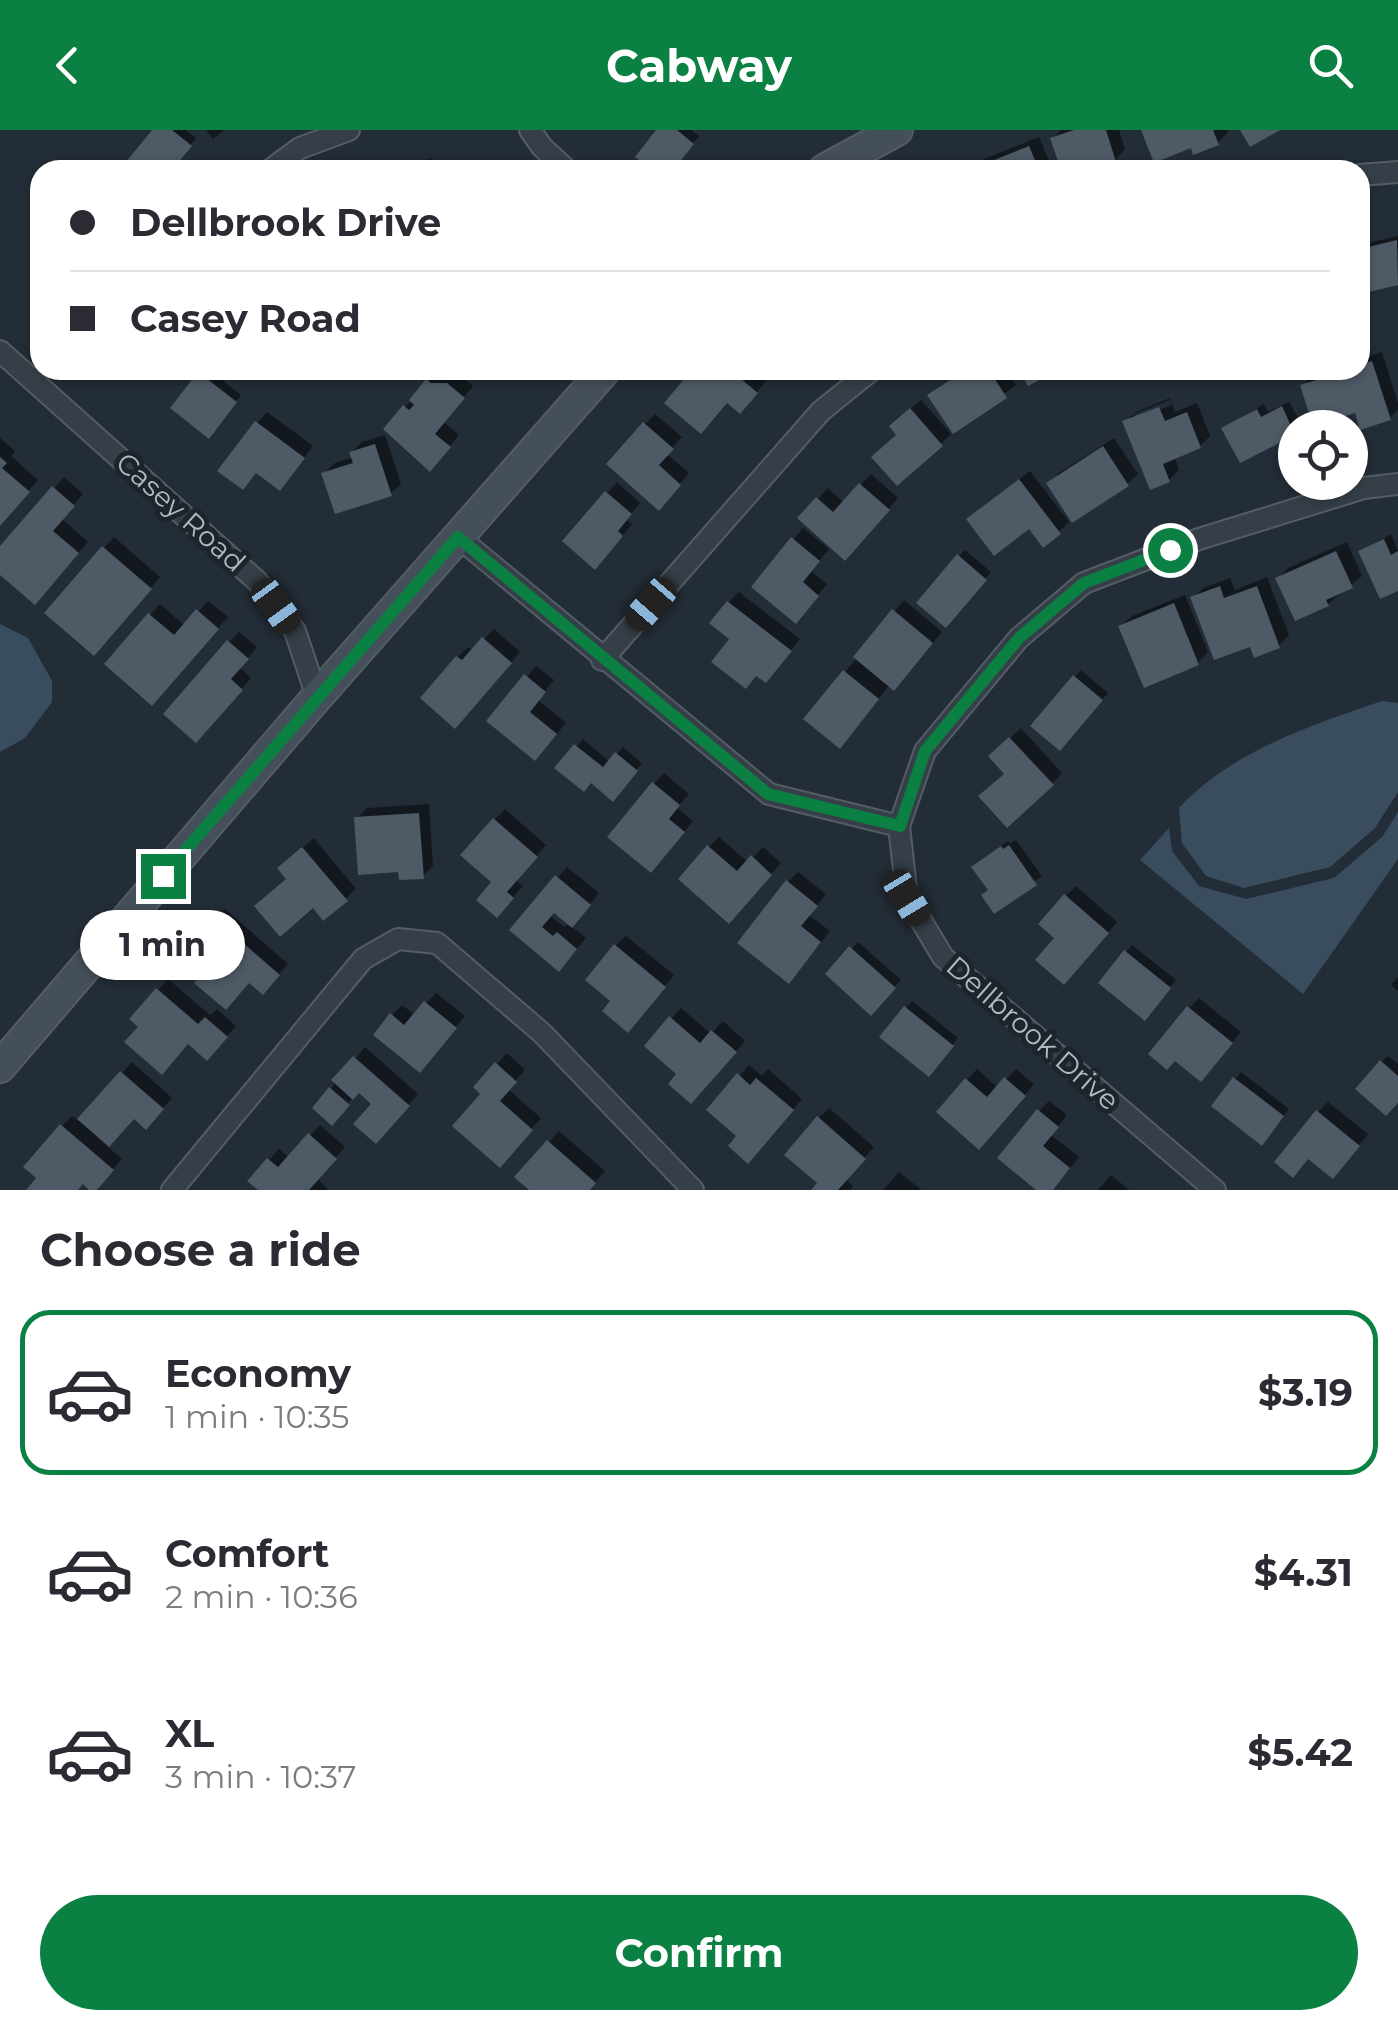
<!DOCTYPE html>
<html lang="en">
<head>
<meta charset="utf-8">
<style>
	body { margin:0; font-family:Montserrat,sans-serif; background:#f7f7f7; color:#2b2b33; height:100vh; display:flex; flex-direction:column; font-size:38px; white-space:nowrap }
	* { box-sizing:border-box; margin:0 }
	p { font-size:32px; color:#7c7c81 }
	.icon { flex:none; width:55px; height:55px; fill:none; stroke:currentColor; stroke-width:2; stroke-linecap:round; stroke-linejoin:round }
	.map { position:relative; height:1060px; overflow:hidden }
	.drawer { display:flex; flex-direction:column; background:#fff; flex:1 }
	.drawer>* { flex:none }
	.banner { position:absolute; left:30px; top:30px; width:1340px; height:220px; border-radius:30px; box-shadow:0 2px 8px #0004; display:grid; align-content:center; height:220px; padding:0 40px; background:#fff }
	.controls { position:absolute; left:1278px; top:280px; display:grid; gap:20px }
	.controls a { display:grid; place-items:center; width:90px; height:90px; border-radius:50%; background:#fff; box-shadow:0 2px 8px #0004; font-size:50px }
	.end { position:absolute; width:45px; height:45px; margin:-22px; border:12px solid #0b8043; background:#fff; box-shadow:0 0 0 5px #fff }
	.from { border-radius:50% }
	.bubble { position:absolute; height:70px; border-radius:35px; background:#fff; box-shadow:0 2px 8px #0004; font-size:32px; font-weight:700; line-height:70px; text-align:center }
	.car { position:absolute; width:30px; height:60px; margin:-30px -15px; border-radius:12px; box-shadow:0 0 8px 2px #0007; background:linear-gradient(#222 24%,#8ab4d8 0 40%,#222 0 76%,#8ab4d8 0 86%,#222 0) }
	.banner b { display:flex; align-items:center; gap:35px; height:95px; font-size:38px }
	.banner b+b { border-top:2px solid #e1e1e2 }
	.banner i { width:25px; height:25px; background:#2b2b33 }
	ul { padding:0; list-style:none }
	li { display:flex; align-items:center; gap:30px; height:165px; margin:0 20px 15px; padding:0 20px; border:5px solid transparent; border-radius:30px }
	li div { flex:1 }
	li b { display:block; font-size:38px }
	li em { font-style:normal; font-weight:700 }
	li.active { border-color:#0b8043 }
	li>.icon { width:90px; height:90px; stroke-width:1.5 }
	h2 { padding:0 40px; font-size:45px; line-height:120px }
	.action { display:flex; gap:20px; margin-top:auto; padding:20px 40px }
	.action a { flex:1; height:115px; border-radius:60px; background:#0b8043; color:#fff; font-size:40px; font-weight:700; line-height:115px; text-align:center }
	header { display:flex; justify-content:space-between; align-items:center; height:130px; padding:0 40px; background:#0b8043; color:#fff; font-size:45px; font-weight:700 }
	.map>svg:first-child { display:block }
	.water { fill:#394d5f }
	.shadow { fill:#0007; fill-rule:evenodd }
	.building { fill:#4e5a66 }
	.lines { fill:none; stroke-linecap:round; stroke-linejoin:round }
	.street-casing { stroke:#545d65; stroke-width:24 }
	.secondary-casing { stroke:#545d65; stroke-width:34 }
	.street { stroke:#363f48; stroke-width:20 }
	.secondary { stroke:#454f5a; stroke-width:30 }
	.route { stroke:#0b8043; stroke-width:12 }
	.labels { text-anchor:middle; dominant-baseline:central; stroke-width:10; stroke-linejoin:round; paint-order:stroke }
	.street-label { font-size:28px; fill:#b1bac4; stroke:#1c242c }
</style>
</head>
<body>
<header><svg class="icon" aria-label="back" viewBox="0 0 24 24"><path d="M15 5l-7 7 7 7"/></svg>Cabway<svg class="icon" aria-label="search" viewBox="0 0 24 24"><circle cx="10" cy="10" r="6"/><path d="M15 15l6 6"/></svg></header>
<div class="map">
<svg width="1398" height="1060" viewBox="0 0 1398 1060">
	<rect width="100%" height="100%" fill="#232d37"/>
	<!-- water -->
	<g class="water">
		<polygon points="0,494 28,508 52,551 52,572 25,608 0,622"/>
		<path d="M1382,571L1398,573V662L1375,698L1330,737L1244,758L1206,746L1182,713L1179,678C1232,621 1309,596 1382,571Z"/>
		<polygon points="1398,682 1398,729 1303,864 1140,730 1169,698 1172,721 1199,756 1246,769 1334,748 1382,707"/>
	</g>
	<!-- shadow -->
	<g class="shadow">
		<polygon points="155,0 186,0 196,8 171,40 130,40"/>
		<polygon points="206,0 224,0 213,9"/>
		<polygon points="659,0 691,0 699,6 672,40 656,40"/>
		<polygon points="1061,0 1119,0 1125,19 1115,30 1102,34 1104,40 1063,40 1053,8"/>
		<polygon points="1143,0 1227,0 1228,2 1218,13 1192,15"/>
		<polygon points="1039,7 1053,40 971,40 979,31"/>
		<polygon points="431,28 435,40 402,40 407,35"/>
		<polygon points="939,31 945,40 925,40"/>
		<polygon points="1398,106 1398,153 1360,161 1360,115"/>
		<polygon points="1361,214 1365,227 1382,222 1398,273 1398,279 1389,288 1356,280 1303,256 1313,245 1330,240 1360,240"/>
		<polygon points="204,240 209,240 241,265 215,299 200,244"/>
		<polygon points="695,240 753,240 766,251 750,270"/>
		<polygon points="964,240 1006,240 1016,255 954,300 930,266"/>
		<polygon points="438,241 458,243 473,256 444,292 459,305 440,328 405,277"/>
		<path d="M1170,268L1175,282L1197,273L1210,306L1200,316L1175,328L1179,340L1169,350L1125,292L1136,282ZM1170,270L1172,275L1134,289V284Z"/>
		<polygon points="921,270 951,304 941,314 899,304 902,286"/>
		<polygon points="1289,272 1302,295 1241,330 1224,298 1264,274 1268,282"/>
		<polygon points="267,282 313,316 290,347 258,341 243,357 257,293"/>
		<polygon points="655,284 682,307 667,324 689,343 669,367 645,294"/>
		<polygon points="385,305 401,354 390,364 324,343 335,333 353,327 352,322 362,312"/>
		<polygon points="0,308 15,321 11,326 38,350 0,394"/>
		<polygon points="1114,308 1138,344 1127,354 1049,353 1059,343"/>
		<polygon points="1030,341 1069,392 1059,402 979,379"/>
		<polygon points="871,344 898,368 856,417 818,369 828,358 844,373"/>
		<polygon points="64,347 83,364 62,389 88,412 45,461 0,441 0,420"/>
		<polygon points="617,352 640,373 626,390 632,394 605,426 607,363"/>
		<polygon points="803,398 829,419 811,441 827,454 806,480 754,456"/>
		<polygon points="1391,404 1398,420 1398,458 1361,422"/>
		<polygon points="114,407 160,447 104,512 104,418"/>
		<polygon points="1347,412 1362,446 1328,474 1278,449 1288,438"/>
		<polygon points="965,420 991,442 952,488 959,426"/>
		<polygon points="1267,447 1289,505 1279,516 1251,514 1193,468 1203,458 1230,448 1235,460"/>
		<polygon points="739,462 800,509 776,540 758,543 733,508 729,472"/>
		<polygon points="1185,465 1208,522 1198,533 1121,496 1132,486"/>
		<polygon points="904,470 942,502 904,547 890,554 850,605 807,589"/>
		<polygon points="208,471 228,487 162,563 107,534 160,474 185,496"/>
		<polygon points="494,499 520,522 465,585 458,527 468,517 473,521"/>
		<polygon points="239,502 257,517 240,538 251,548 206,600 229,512"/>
		<polygon points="536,536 554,550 538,570 566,593 545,618 490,591"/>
		<polygon points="1081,540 1108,563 1066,611 1075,547"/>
		<polygon points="1021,598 1062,643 1052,654 1007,643 991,626"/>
		<polygon points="583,609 610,632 623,617 642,633 619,662 558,638"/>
		<polygon points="664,643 689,664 677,678 693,691 661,730 654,654"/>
		<polygon points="429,674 433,736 423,746 400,739 357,688 367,678"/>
		<polygon points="505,679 546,715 516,750 523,756 507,774 494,752 495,689"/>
		<polygon points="719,707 748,732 763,717 781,733 739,781 709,717"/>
		<polygon points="314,708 356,759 324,788 289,748 291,728"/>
		<polygon points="1016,710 1042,746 994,780 981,731 1008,711 1010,714"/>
		<path d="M567,737L599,763L571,796L586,808L569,828L513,800ZM555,780L570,792L565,797L550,786Z"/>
		<polygon points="798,742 826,764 809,785 830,801 799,840 788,752"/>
		<polygon points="1076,756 1117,792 1074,842 1057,808 1066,766"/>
		<polygon points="225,779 288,834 273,851 205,844 215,789"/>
		<polygon points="626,806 674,845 638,889 615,816"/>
		<polygon points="858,812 901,850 871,882 828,844"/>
		<polygon points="1132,815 1176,850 1151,881 1101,852"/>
		<polygon points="1398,847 1398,861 1391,855"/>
		<polygon points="168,849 210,885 217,879 236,896 217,917 141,896 132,889"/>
		<polygon points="436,863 465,886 430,929 392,885 402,875 415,885"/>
		<polygon points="1199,868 1241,902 1211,938 1175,928 1189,878"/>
		<polygon points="912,871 958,908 935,937 906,878"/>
		<polygon points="681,878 711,904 723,891 745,911 702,961 647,915"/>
		<polygon points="365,917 418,964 386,1000 374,973 359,960 332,992 315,978"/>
		<polygon points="507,923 525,940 508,959 541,988 510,1024 484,964 497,934"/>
		<polygon points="1388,926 1398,934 1398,970 1381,932"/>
		<polygon points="132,932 172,968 156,986 134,986 107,1016 122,1029 94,1060 83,1051 76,1060 29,1060 40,1048 62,996 72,986 79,991"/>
		<polygon points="749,935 762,946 768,939 802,969 758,1020 709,980"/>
		<polygon points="977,939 998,958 1016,939 1034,954 990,1006 939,982"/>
		<polygon points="1241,942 1289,979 1268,1006 1214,975"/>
		<polygon points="1049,971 1067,985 1051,1005 1079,1027 1051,1060 1039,1060 1039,981"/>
		<polygon points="1328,972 1368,1004 1343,1036 1309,1027 1318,982"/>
		<polygon points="829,978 874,1017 846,1049 853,1056 850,1060 814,1060 820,1053 819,988"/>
		<polygon points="320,995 345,1017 317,1048 328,1060 262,1060 251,1050 279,1019 290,1028"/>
		<polygon points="559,1001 605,1041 588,1060 533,1060 518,1047"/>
		<polygon points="899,1042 922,1060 883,1060"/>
		<polygon points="1111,1045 1129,1060 1098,1060"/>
	</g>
	<!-- building -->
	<g class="building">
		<polygon points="152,0 172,0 192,16 172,40 126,40 122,37"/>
		<polygon points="656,0 677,0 694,14 673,40 652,40 635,27"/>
		<polygon points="1074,0 1106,0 1116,32 1090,40 1061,40 1050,8"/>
		<polygon points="1141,0 1213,0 1219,15 1193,25 1191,18 1154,33"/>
		<polygon points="1240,0 1280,0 1250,17"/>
		<polygon points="1029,16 1039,40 969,40"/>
		<polygon points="1397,110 1398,155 1360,164 1360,119"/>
		<polygon points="1372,231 1391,290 1360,300 1355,283 1313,296 1300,255 1332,245 1330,240 1360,240 1360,235"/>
		<polygon points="692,240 730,240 758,263 740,284 727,273 701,304 664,273"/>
		<polygon points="966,240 989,240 1007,268 953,304 927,265"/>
		<polygon points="1019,240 1058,240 1028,256"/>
		<polygon points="198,242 237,272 209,309 170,278"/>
		<polygon points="426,249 431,253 447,253 465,268 435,304 451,317 430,342 383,299 403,275 409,280 414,275 409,270"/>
		<polygon points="1282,276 1295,305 1240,333 1221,298 1257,279 1261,287"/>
		<polygon points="1159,277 1165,291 1187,282 1201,318 1163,334 1170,352 1150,360 1122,291"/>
		<polygon points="910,278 943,316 897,356 871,327 896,305 889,296"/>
		<polygon points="255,291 305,328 280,361 256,343 243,360 217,341"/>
		<polygon points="643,292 674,319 659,335 681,355 659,381 606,334"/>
		<polygon points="375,314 392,366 335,384 321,343 353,333 349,322"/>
		<polygon points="1103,316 1129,356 1072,393 1046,353"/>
		<polygon points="0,327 7,333 2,338 30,362 0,396"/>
		<polygon points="1019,349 1061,404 1043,418 1029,399 994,426 966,389"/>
		<polygon points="859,353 890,380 845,431 797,388 816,367 833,382"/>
		<polygon points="52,356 75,376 53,401 79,423 35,475 0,445 0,416"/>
		<polygon points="605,361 632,384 618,401 623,406 595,440 562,411"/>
		<polygon points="791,407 820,431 803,452 819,466 796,494 751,457"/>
		<polygon points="1384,409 1391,425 1398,421 1398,461 1380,469 1358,421"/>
		<polygon points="102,416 152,459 94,526 44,483"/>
		<polygon points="1336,421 1353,458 1326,470 1329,476 1295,491 1275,448"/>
		<polygon points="957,424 987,450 946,498 916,473"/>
		<polygon points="1220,456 1224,468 1257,456 1280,518 1254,528 1250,517 1214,530 1190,467"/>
		<polygon points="727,471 792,521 766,553 756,546 746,559 711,532 729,509 709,493"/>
		<polygon points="1174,473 1199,535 1144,558 1118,496"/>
		<polygon points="196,479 219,499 152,576 104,534 148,483 174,505"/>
		<polygon points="892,479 933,513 894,561 853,527"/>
		<polygon points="482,507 512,533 455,599 420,568 456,526 462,530"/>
		<polygon points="227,510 249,529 231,549 243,560 196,613 163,584"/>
		<polygon points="843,540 879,569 840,619 803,589"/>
		<polygon points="524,544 546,562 530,582 557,604 535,631 486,591"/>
		<polygon points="1073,545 1103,570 1060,621 1030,596"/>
		<polygon points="1009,607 1054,655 1007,698 978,666 1004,644 988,626"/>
		<polygon points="574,614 603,637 615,622 638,641 613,672 591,653 584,662 554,638"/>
		<polygon points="652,652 680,675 669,689 685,702 651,743 607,707"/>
		<polygon points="419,683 424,749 399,750 398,742 358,745 354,687"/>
		<polygon points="493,688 538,727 507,762 514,768 497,788 476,770 491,752 460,725"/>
		<polygon points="707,715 737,741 751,725 772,745 729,794 678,749"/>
		<polygon points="1009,715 1037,755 994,784 981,765 988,760 971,737 1001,716 1003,719"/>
		<polygon points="302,717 348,771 323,791 313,778 280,807 254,776 286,749 277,738"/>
		<polygon points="555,745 591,775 572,798 554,783 542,797 553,806 557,802 577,819 559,842 509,800"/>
		<polygon points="786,750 818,776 801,796 821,812 789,854 737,813"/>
		<polygon points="1064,764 1109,803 1064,855 1035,830 1054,808 1038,794"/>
		<polygon points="213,787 280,845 263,865 249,853 226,880 194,853 202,844 180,825"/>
		<polygon points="614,814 666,857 628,903 602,881 610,871 585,850"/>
		<polygon points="849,816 896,858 871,886 825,844"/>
		<polygon points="1124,820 1171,858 1145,891 1098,853"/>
		<polygon points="156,858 198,894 205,887 228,907 207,931 188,914 162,945 124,912 138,897 129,889"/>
		<polygon points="424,871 457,898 420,943 373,905 390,883 404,895"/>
		<polygon points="904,876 954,916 929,947 879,907"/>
		<polygon points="1187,876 1233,913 1201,952 1175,931 1167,940 1148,924"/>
		<polygon points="669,886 700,913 711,900 737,922 691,974 668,954 676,944 644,916"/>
		<polygon points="353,926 410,976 376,1014 353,994 371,974 359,963 353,970 331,950"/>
		<polygon points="1380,930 1398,946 1398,973 1386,986 1355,959"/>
		<polygon points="495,932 517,952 500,971 533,1000 500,1038 452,996 480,964 473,957"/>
		<polygon points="120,941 164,979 146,1000 134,989 109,1017 77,989"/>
		<polygon points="737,943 750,955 756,948 794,980 748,1034 728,1016 736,1006 706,980"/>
		<polygon points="1004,947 1026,966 979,1020 936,982 965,948 987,967"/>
		<polygon points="1233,947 1284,986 1262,1016 1211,976"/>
		<polygon points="329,957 350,975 332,996 312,978"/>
		<polygon points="1037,979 1059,997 1043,1016 1070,1038 1053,1060 1036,1060 997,1028"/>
		<polygon points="1316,980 1360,1016 1333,1049 1308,1029 1293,1048 1274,1032"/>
		<polygon points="817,986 866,1029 838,1060 811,1060 817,1053 784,1025"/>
		<polygon points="60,994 114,1040 97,1060 89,1060 83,1054 78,1060 26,1060 36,1048 23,1037"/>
		<polygon points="308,1003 337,1029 309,1060 258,1060 247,1051 267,1028 278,1037"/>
		<polygon points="547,1010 596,1053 590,1060 529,1060 514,1047"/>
	</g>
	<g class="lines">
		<!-- street casing -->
		<g class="street-casing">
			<g id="street">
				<polyline points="530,0 542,17 567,40"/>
				<polyline points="270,40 300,18 349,0"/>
				<polyline points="1360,45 1398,42"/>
				<polyline points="0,221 257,451 295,501 317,567"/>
				<polyline points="458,407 769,664 899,696"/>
				<polyline points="602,530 821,281 872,240"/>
				<polyline points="172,1060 363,829 398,809 437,813 542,903 693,1060"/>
				<polyline points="1215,1060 943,827 907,767 899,696 925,621 1019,508 1084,453 1199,409 1364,358 1398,354"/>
			</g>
		</g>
		<!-- secondary casing -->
		<g class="secondary-casing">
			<g id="secondary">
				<polyline points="824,40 897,0"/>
				<polyline points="0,937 317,567 605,240"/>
			</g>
		</g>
		<!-- street -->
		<use href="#street" class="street"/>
		<!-- secondary -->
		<use href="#secondary" class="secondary"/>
	</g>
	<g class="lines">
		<!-- route -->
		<polyline class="route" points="163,746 458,407 768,664 900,696 925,621 1019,508 1084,453 1170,420"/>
	</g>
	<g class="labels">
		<!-- street labels -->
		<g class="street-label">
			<text transform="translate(181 382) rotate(42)">Casey Road</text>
			<text transform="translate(1033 903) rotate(41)">Dellbrook Drive</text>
		</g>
	</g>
</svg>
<div class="controls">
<a><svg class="icon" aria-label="locate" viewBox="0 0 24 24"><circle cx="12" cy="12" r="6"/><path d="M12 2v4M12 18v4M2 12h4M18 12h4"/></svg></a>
</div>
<i class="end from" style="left:1170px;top:420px"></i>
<i class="end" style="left:163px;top:746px"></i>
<div class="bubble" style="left:80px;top:780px;width:165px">1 min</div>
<i class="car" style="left:651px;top:474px;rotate:221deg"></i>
<i class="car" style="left:276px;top:476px;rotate:144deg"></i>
<i class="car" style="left:907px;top:768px;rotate:149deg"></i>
<div class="banner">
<b><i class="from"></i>Dellbrook Drive</b>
<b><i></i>Casey Road</b>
</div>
</div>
<section class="drawer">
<h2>Choose a ride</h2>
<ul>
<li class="active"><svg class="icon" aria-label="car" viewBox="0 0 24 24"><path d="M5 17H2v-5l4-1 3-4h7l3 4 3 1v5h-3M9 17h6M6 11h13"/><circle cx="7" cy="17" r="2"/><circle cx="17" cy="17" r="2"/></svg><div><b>Economy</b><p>1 min · 10:35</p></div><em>$3.19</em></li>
<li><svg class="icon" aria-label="car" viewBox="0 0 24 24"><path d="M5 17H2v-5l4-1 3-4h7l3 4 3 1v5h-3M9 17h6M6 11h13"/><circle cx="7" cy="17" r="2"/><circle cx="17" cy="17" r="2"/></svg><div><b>Comfort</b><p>2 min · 10:36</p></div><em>$4.31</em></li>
<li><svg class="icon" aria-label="car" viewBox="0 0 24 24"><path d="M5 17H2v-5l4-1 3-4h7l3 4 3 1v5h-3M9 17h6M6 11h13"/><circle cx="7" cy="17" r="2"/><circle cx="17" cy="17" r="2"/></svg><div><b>XL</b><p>3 min · 10:37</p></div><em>$5.42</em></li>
</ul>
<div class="action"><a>Confirm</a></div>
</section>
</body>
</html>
